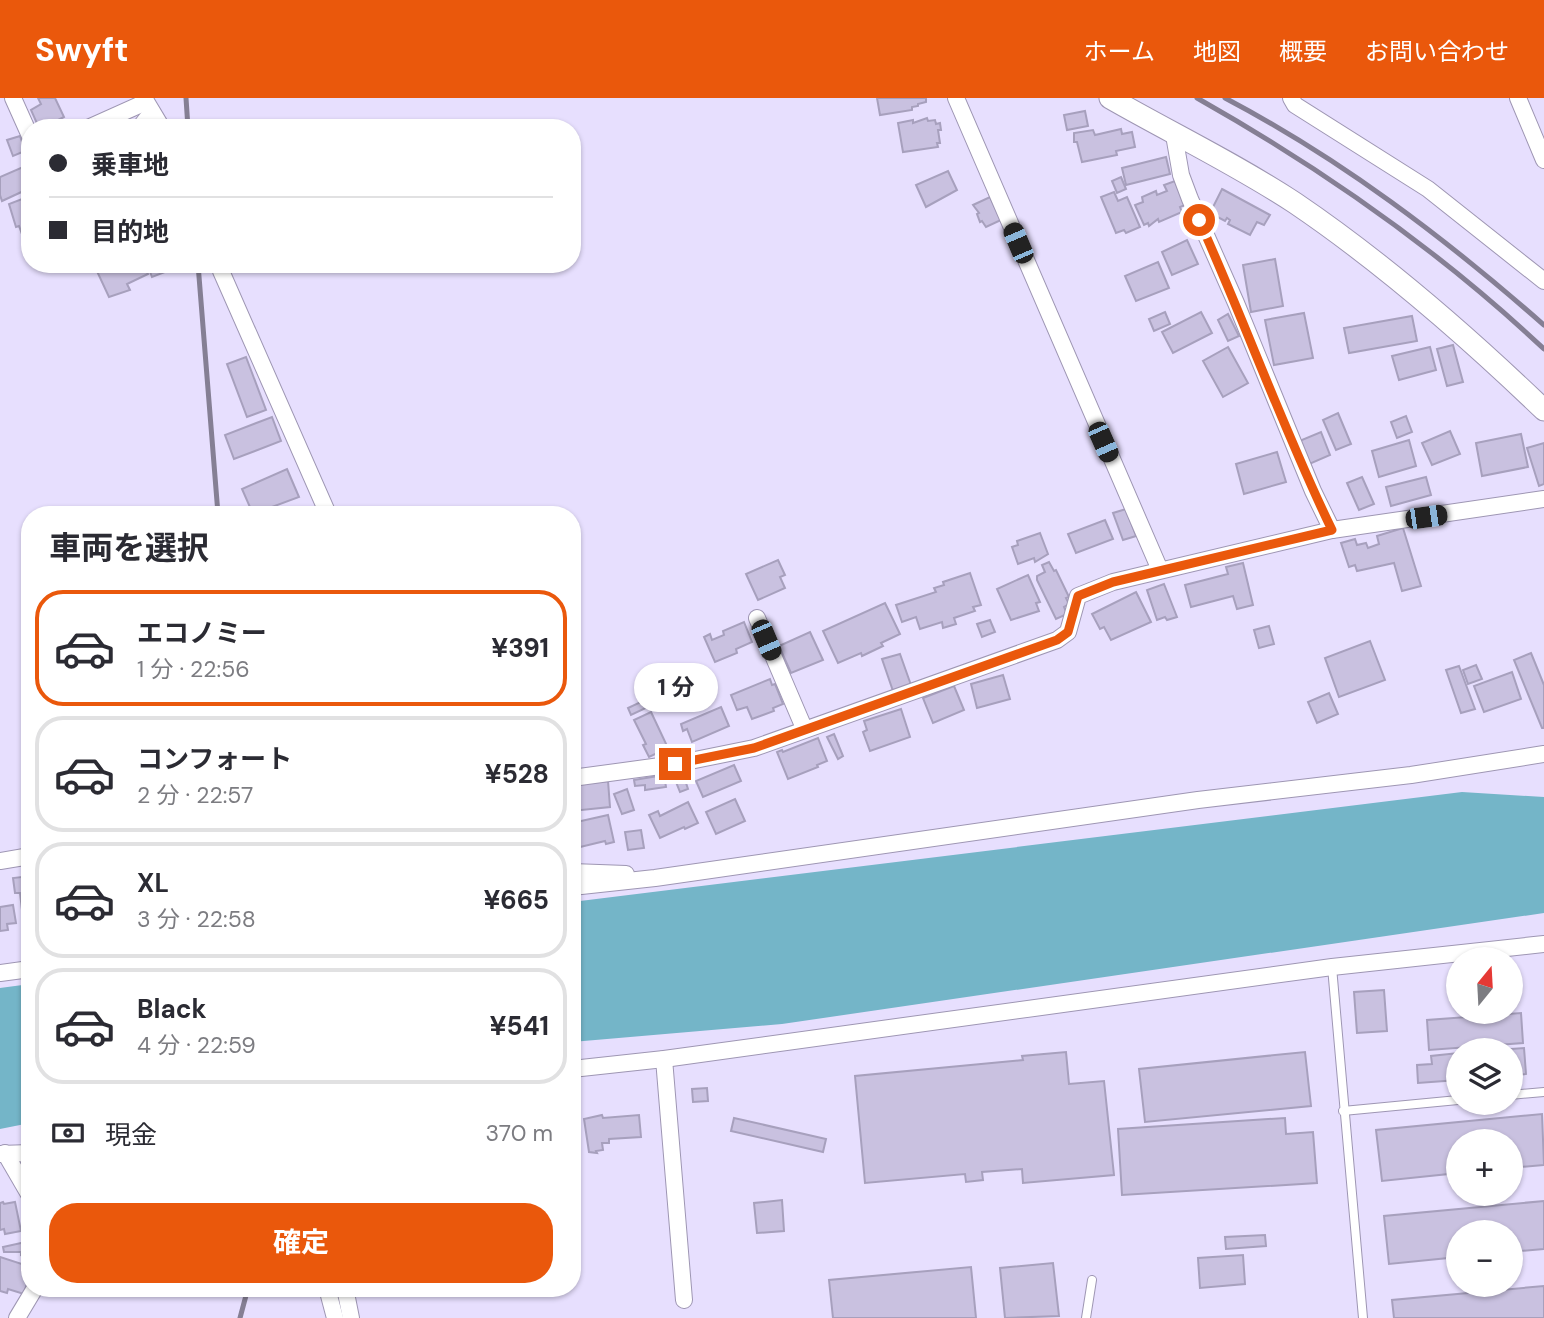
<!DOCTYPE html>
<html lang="ja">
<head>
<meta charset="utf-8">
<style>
	body { margin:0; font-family:"DM Sans","Noto Sans JP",sans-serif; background:#f2f2f3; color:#2b2b33; height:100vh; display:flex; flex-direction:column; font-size:26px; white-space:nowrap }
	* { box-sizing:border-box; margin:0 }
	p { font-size:23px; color:#7c7c81 }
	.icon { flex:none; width:38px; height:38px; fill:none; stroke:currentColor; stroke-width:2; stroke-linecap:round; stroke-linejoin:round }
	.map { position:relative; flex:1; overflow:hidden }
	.side { position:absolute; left:21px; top:408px; width:560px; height:791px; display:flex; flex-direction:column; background:#fff; border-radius:28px; box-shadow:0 2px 5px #0004 }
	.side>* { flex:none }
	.top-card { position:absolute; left:21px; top:21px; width:560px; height:154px; border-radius:28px; box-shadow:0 2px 5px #0004; display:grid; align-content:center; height:154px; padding:0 28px; background:#fff }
	.needle { width:46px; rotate:18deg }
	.tools { position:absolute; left:1446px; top:849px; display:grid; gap:14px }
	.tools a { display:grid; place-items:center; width:77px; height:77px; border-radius:50%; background:#fff; box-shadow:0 2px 5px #0004; font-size:35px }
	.end { position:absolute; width:32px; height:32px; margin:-16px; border:9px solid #ea580c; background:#fff; box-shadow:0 0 0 4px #fff }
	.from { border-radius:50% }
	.bubble { position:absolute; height:49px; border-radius:24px; background:#fff; box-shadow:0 2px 5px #0004; font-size:23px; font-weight:700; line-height:49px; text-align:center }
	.car { position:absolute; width:21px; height:42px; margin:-21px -10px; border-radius:9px; box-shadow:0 0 5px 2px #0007; background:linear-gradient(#222 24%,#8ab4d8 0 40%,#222 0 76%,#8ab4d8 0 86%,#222 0) }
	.top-card b { display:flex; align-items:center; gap:24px; height:66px; font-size:26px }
	.top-card b+b { border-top:2px solid #e1e1e2 }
	.top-card i { width:18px; height:18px; background:#2b2b33 }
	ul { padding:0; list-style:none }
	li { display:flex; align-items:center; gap:21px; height:116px; margin:0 14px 10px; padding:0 14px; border:4px solid #e1e1e2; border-radius:28px }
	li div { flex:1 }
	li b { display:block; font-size:26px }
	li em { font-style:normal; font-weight:700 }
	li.current { border-color:#ea580c }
	li>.icon { width:63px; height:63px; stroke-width:1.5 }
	h2 { padding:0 28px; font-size:32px; line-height:84px }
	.pay { display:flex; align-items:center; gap:18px; height:77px; padding:0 28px; font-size:26px }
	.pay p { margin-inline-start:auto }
	.button { display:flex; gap:14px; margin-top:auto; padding:14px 28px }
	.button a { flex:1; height:80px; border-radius:28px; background:#ea580c; color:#fff; font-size:28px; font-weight:700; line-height:80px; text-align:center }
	header { display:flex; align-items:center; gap:42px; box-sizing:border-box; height:98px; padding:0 35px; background:#ea580c; color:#fff }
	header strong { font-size:33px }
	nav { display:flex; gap:38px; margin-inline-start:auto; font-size:24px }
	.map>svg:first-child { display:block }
	.water { fill:#74b5c8 }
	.building { fill:#c9c1e0; stroke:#a7a0bd; stroke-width:2 }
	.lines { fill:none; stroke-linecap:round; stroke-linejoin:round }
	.lane-casing { stroke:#9e96b3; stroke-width:10 }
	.street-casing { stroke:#9e96b3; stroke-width:18 }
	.secondary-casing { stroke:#9e96b3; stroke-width:23 }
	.lane { stroke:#fff; stroke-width:8 }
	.street { stroke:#fff; stroke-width:16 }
	.secondary { stroke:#fff; stroke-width:21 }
	.rail { stroke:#857f94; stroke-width:5 }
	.route { stroke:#ea580c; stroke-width:9 }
</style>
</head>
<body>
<header>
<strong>Swyft</strong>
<nav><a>ホーム</a><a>地図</a><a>概要</a><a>お問い合わせ</a></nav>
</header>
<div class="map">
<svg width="1544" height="1220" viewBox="0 0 1544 1220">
	<rect width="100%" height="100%" fill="#e7dffe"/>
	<!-- water -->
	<g class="water">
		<polygon points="1462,694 1544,699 1544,815 782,926 572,944 572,804"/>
		<polygon points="30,886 30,1025 0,1031 0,890"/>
	</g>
	<!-- building -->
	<g class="building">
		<polygon points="38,0 55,0 64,19 56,23 58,27 53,30 39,30 31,12 41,6"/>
		<polygon points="877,0 926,0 926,4 918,6 918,8 912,9 912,12 880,17"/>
		<polygon points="1085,13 1088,28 1067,32 1064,17"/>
		<polygon points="927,20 928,23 935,22 936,26 940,25 941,32 938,32 940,45 937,45 938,49 903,54 898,25 913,22 913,25"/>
		<polygon points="1121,31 1122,36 1132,34 1135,49 1116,53 1117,57 1082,64 1077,44 1074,44 1074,35 1093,32 1095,37"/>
		<polygon points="20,38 25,53 13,58 7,42"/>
		<polygon points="1166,59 1170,76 1126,87 1122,70"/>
		<polygon points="30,66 30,90 2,103 0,97 0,79"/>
		<polygon points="948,73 957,92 926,109 916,87"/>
		<polygon points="1121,79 1126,91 1117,95 1112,83"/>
		<polygon points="1175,83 1185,107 1180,109 1182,114 1159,124 1158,121 1149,128 1148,125 1144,127 1135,107 1143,104 1142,99 1156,93 1157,97 1167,93 1164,87"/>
		<polygon points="1222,91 1270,117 1264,127 1257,124 1250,137 1228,126 1230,122 1227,120 1225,123 1210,115"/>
		<polygon points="1114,94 1118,103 1127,99 1140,129 1126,135 1124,132 1116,135 1101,99"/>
		<polygon points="30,98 30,136 23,139 19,128 16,129 9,106"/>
		<polygon points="990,99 1001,122 986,129 982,123 980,124 977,116 979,115 973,107"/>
		<polygon points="1187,142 1198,166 1172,177 1162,154"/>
		<polygon points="1275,161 1283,208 1251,214 1243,167"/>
		<polygon points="1158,164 1169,190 1136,203 1125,178"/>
		<polygon points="101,166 143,166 148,176 127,186 130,192 109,199 95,169"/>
		<polygon points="162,166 165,174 152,179 149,171"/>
		<polygon points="1165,214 1170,226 1154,233 1149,221"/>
		<polygon points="1201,214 1212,235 1173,255 1162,234"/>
		<polygon points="1304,215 1313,260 1274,267 1265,222"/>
		<polygon points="1228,216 1239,238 1228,243 1218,222"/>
		<polygon points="1412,218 1417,243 1349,255 1344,230"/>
		<polygon points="1453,247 1463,284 1447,288 1437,251"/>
		<polygon points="1228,249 1248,285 1223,299 1203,263"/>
		<polygon points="1430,249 1436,272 1399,282 1392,258"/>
		<polygon points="246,259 266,312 247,319 227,266"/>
		<polygon points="1338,315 1351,346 1336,352 1323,322"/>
		<polygon points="1406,318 1412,334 1397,340 1391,324"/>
		<polygon points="272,319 281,343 234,361 225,337"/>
		<polygon points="1450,333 1460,356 1432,367 1422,345"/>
		<polygon points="1321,334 1330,357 1307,367 1297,344"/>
		<polygon points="1521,336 1528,369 1482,378 1476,345"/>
		<polygon points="1409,342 1416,368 1379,379 1372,353"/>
		<polygon points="1544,345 1544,386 1539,388 1527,350"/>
		<polygon points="1277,354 1286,384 1244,396 1236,366"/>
		<polygon points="287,371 299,399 253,416 242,391"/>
		<polygon points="1362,379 1374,406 1359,412 1347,385"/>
		<polygon points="1426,379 1431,397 1391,408 1386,389"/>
		<polygon points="1126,411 1136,438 1123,442 1113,415"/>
		<polygon points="1105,422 1113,441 1076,455 1068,436"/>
		<polygon points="1403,430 1421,488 1402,493 1394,465 1357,473 1355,467 1349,469 1341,445 1355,441 1357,447 1366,445 1368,450 1379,446 1377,438"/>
		<polygon points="1040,435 1048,456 1035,464 1034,460 1018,466 1012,449 1018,447 1017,443"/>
		<polygon points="778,462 785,477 780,479 785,490 758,502 746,476"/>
		<polygon points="1049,464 1054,473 1056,472 1069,499 1066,500 1069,506 1064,509 1067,516 1056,521 1037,482 1037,478 1045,474 1042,467"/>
		<polygon points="1243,465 1253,507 1237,511 1233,498 1191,509 1185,487 1228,476 1226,469"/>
		<polygon points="970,475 981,507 973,509 975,513 954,520 956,526 943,530 942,524 920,531 916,519 902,524 896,507 936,494 934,490 944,487 943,484"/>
		<polygon points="1028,477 1040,504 1036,505 1039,513 1011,522 997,491"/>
		<polygon points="1164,486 1177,519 1167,522 1165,519 1157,522 1147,492"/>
		<polygon points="1136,494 1151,524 1111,542 1104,529 1100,531 1092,516"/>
		<polygon points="885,505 900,536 881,545 883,548 862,558 861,555 838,565 823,533"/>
		<polygon points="990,522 995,534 982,539 977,526"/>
		<polygon points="744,524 752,544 736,551 737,555 715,564 704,539 710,536 712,542 724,537 723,533"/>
		<polygon points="1269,528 1274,546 1259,550 1254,532"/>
		<polygon points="810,534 823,562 791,575 779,548"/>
		<polygon points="1370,543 1385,582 1339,599 1325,560"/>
		<polygon points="1531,555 1544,587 1544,630 1542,630 1514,562"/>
		<polygon points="900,556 911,587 893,593 882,561"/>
		<polygon points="1476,567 1482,581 1468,586 1463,572"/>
		<polygon points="1459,568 1475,611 1461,615 1446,572"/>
		<polygon points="1512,574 1521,601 1484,614 1474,588"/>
		<polygon points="1003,577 1010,601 977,610 971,586"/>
		<polygon points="770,581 772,587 775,586 783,606 773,610 774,613 752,621 747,609 737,612 731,597"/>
		<polygon points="954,588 964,612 933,625 923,600"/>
		<polygon points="1329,595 1338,616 1317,625 1308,604"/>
		<polygon points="647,601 650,608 631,617 628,610"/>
		<polygon points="721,609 729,628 692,644 687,631 683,633 681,626"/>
		<polygon points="901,611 910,639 870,653 863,634 867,632 864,623"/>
		<polygon points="651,614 668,650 649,659 643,647 646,646 634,622"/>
		<polygon points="834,636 843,658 838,661 827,639"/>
		<polygon points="818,640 827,663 817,667 818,669 788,681 777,654 782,652 783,654"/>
		<polygon points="734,667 741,683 703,699 696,683"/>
		<polygon points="683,676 688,691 680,694 674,679"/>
		<polygon points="664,677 666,689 645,692 645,687 635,688 634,682"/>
		<polygon points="608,683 610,709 572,713 572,687"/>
		<polygon points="627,691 634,712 622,716 614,696"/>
		<polygon points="735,701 745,723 716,736 706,714"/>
		<polygon points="688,704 698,725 685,731 684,729 660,740 649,717 658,713 660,718"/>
		<polygon points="608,717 614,744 606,746 605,743 572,751 572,725"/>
		<polygon points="641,732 644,750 628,752 625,734"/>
		<polygon points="30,778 30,811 22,812 20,795 15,795 13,780"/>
		<polygon points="13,807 16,825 7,826 8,832 0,833 0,809"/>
		<polygon points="1384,892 1387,933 1357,935 1354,894"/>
		<polygon points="1521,915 1523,945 1429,952 1427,922"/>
		<polygon points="1524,950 1526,976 1510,978 1510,952 1497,952"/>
		<polygon points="1066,954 1069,986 1104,983 1114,1077 1023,1085 1022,1071 982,1074 983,1082 966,1084 965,1076 865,1085 855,978 1023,962 1022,958"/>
		<polygon points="1305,954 1311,1008 1145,1024 1139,971"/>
		<polygon points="1458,955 1458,982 1418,985 1417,967 1432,966 1431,958"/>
		<polygon points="707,990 708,1003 693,1004 692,991"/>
		<polygon points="1542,1016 1544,1067 1510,1070 1510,1043 1458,1043 1458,1075 1382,1083 1376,1032"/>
		<polygon points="602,1017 603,1020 639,1017 641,1039 609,1041 609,1045 602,1045 603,1052 596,1053 597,1055 589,1054 584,1021"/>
		<polygon points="734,1020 826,1041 823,1054 731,1033"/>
		<polygon points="1285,1020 1286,1036 1313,1034 1317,1085 1122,1097 1118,1031"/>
		<polygon points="782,1102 784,1133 757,1135 754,1105"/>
		<polygon points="1544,1103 1544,1151 1510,1154 1510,1134 1458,1134 1458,1159 1389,1166 1384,1118"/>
		<polygon points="3,1104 4,1106 15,1104 21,1133 5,1136 4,1131 0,1132 0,1105"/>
		<polygon points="1265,1137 1266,1148 1226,1151 1225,1139"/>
		<polygon points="30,1143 30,1155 21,1157 21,1154 4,1154 3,1149"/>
		<polygon points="1243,1157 1245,1186 1200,1190 1198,1160"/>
		<polygon points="0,1159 25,1167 23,1171 30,1174 24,1196 8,1191 7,1195 0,1193"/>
		<polygon points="1053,1165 1059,1218 1005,1220 1000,1170"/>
		<polygon points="971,1169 976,1220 833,1220 829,1182"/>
		<polygon points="1544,1188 1544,1220 1394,1220 1392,1202"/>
	</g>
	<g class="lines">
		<!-- lane casing -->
		<g class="lane-casing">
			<g id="lane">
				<polyline points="1332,869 1363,1220"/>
				<polyline points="1510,997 1544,994"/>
				<polyline points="1343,1013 1458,1002"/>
				<polyline points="1086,1220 1092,1182"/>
			</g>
		</g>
		<!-- street casing -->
		<g class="street-casing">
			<g id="street">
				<polyline points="13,0 30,38"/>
				<polyline points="144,0 162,30"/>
				<polyline points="956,0 1160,472"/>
				<polyline points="1291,0 1295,7 1428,91 1544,183"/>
				<polyline points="1518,0 1544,62"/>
				<polyline points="88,30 146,4"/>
				<polyline points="142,30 141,28 152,14"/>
				<polyline points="1174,37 1181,77 1190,101 1236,205 1313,393 1332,432"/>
				<polyline points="220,166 221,173 328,416"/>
				<polyline points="757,520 804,630"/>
				<polyline points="572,680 675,666 754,650 1057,542 1068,534 1078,498 1113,484 1332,432 1544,401"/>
				<polyline points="0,763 30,758"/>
				<polyline points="572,774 626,776"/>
				<polyline points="572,789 655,780 1198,702 1411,677 1544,656"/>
				<polyline points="0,875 30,871"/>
				<polyline points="664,961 684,1202"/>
				<polyline points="572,971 664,961 1332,869 1544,846"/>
				<polyline points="5,1055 30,1098"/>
				<polyline points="0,1056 30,1055"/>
				<polyline points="327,1190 335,1220"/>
				<polyline points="345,1190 351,1220"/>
				<polyline points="17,1220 35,1190"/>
			</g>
		</g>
		<!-- secondary casing -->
		<g class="secondary-casing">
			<path id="secondary" d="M1110,0C1171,35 1236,66 1295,105C1385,166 1466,237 1544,312"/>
		</g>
		<!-- lane -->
		<use href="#lane" class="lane"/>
		<!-- street -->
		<use href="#street" class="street"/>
		<!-- secondary -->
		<use href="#secondary" class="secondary"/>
		<!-- rail -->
		<g class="rail">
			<polyline points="186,0 188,30"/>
			<path d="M1197,0C1321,70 1440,153 1544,251"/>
			<path d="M1225,0C1341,61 1445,140 1544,227"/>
			<polyline points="198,166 218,416"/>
			<polyline points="240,1220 248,1190"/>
		</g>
	</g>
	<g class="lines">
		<!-- route -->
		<path class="route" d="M675,666L754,650L1057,542L1068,534L1078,498L1113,484L1332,432C1283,331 1245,224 1199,122"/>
	</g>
</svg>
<div class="tools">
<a><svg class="needle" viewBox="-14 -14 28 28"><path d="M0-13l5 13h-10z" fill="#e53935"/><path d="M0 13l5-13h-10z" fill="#7c7c81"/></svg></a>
<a><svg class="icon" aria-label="layers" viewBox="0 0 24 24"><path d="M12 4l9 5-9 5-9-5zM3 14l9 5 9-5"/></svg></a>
<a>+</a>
<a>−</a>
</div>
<i class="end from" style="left:1199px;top:122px"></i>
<i class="end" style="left:675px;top:666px"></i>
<div class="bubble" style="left:634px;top:565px;width:84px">1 分</div>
<i class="car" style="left:1018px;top:145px;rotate:337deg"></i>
<i class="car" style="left:1103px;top:344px;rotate:156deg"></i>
<i class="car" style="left:1426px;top:419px;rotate:82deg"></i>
<i class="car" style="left:766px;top:542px;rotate:157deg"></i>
<div class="top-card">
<b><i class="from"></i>乗車地</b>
<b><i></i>目的地</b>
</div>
<section class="side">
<h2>車両を選択</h2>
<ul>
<li class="current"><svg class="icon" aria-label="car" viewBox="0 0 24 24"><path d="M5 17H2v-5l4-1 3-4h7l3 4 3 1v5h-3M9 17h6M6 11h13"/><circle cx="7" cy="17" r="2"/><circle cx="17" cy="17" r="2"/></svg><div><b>エコノミー</b><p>1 分 · 22:56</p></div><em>¥391</em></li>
<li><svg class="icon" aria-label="car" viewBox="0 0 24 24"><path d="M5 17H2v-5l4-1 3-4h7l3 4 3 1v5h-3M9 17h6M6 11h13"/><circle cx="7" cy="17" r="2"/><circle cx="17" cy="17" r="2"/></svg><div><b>コンフォート</b><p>2 分 · 22:57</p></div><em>¥528</em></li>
<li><svg class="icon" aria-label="car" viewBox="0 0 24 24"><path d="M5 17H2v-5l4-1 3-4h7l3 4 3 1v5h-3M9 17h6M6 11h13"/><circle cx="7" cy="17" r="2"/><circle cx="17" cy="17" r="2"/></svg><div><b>XL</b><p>3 分 · 22:58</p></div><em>¥665</em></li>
<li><svg class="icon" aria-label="car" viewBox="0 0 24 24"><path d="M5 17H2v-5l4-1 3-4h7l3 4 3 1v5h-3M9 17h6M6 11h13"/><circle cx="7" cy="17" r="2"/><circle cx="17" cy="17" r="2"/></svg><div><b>Black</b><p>4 分 · 22:59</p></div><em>¥541</em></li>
</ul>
<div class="pay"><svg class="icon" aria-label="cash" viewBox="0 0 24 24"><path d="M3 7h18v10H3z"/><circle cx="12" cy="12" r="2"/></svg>現金<p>370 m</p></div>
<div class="button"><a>確定</a></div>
</section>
</div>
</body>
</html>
